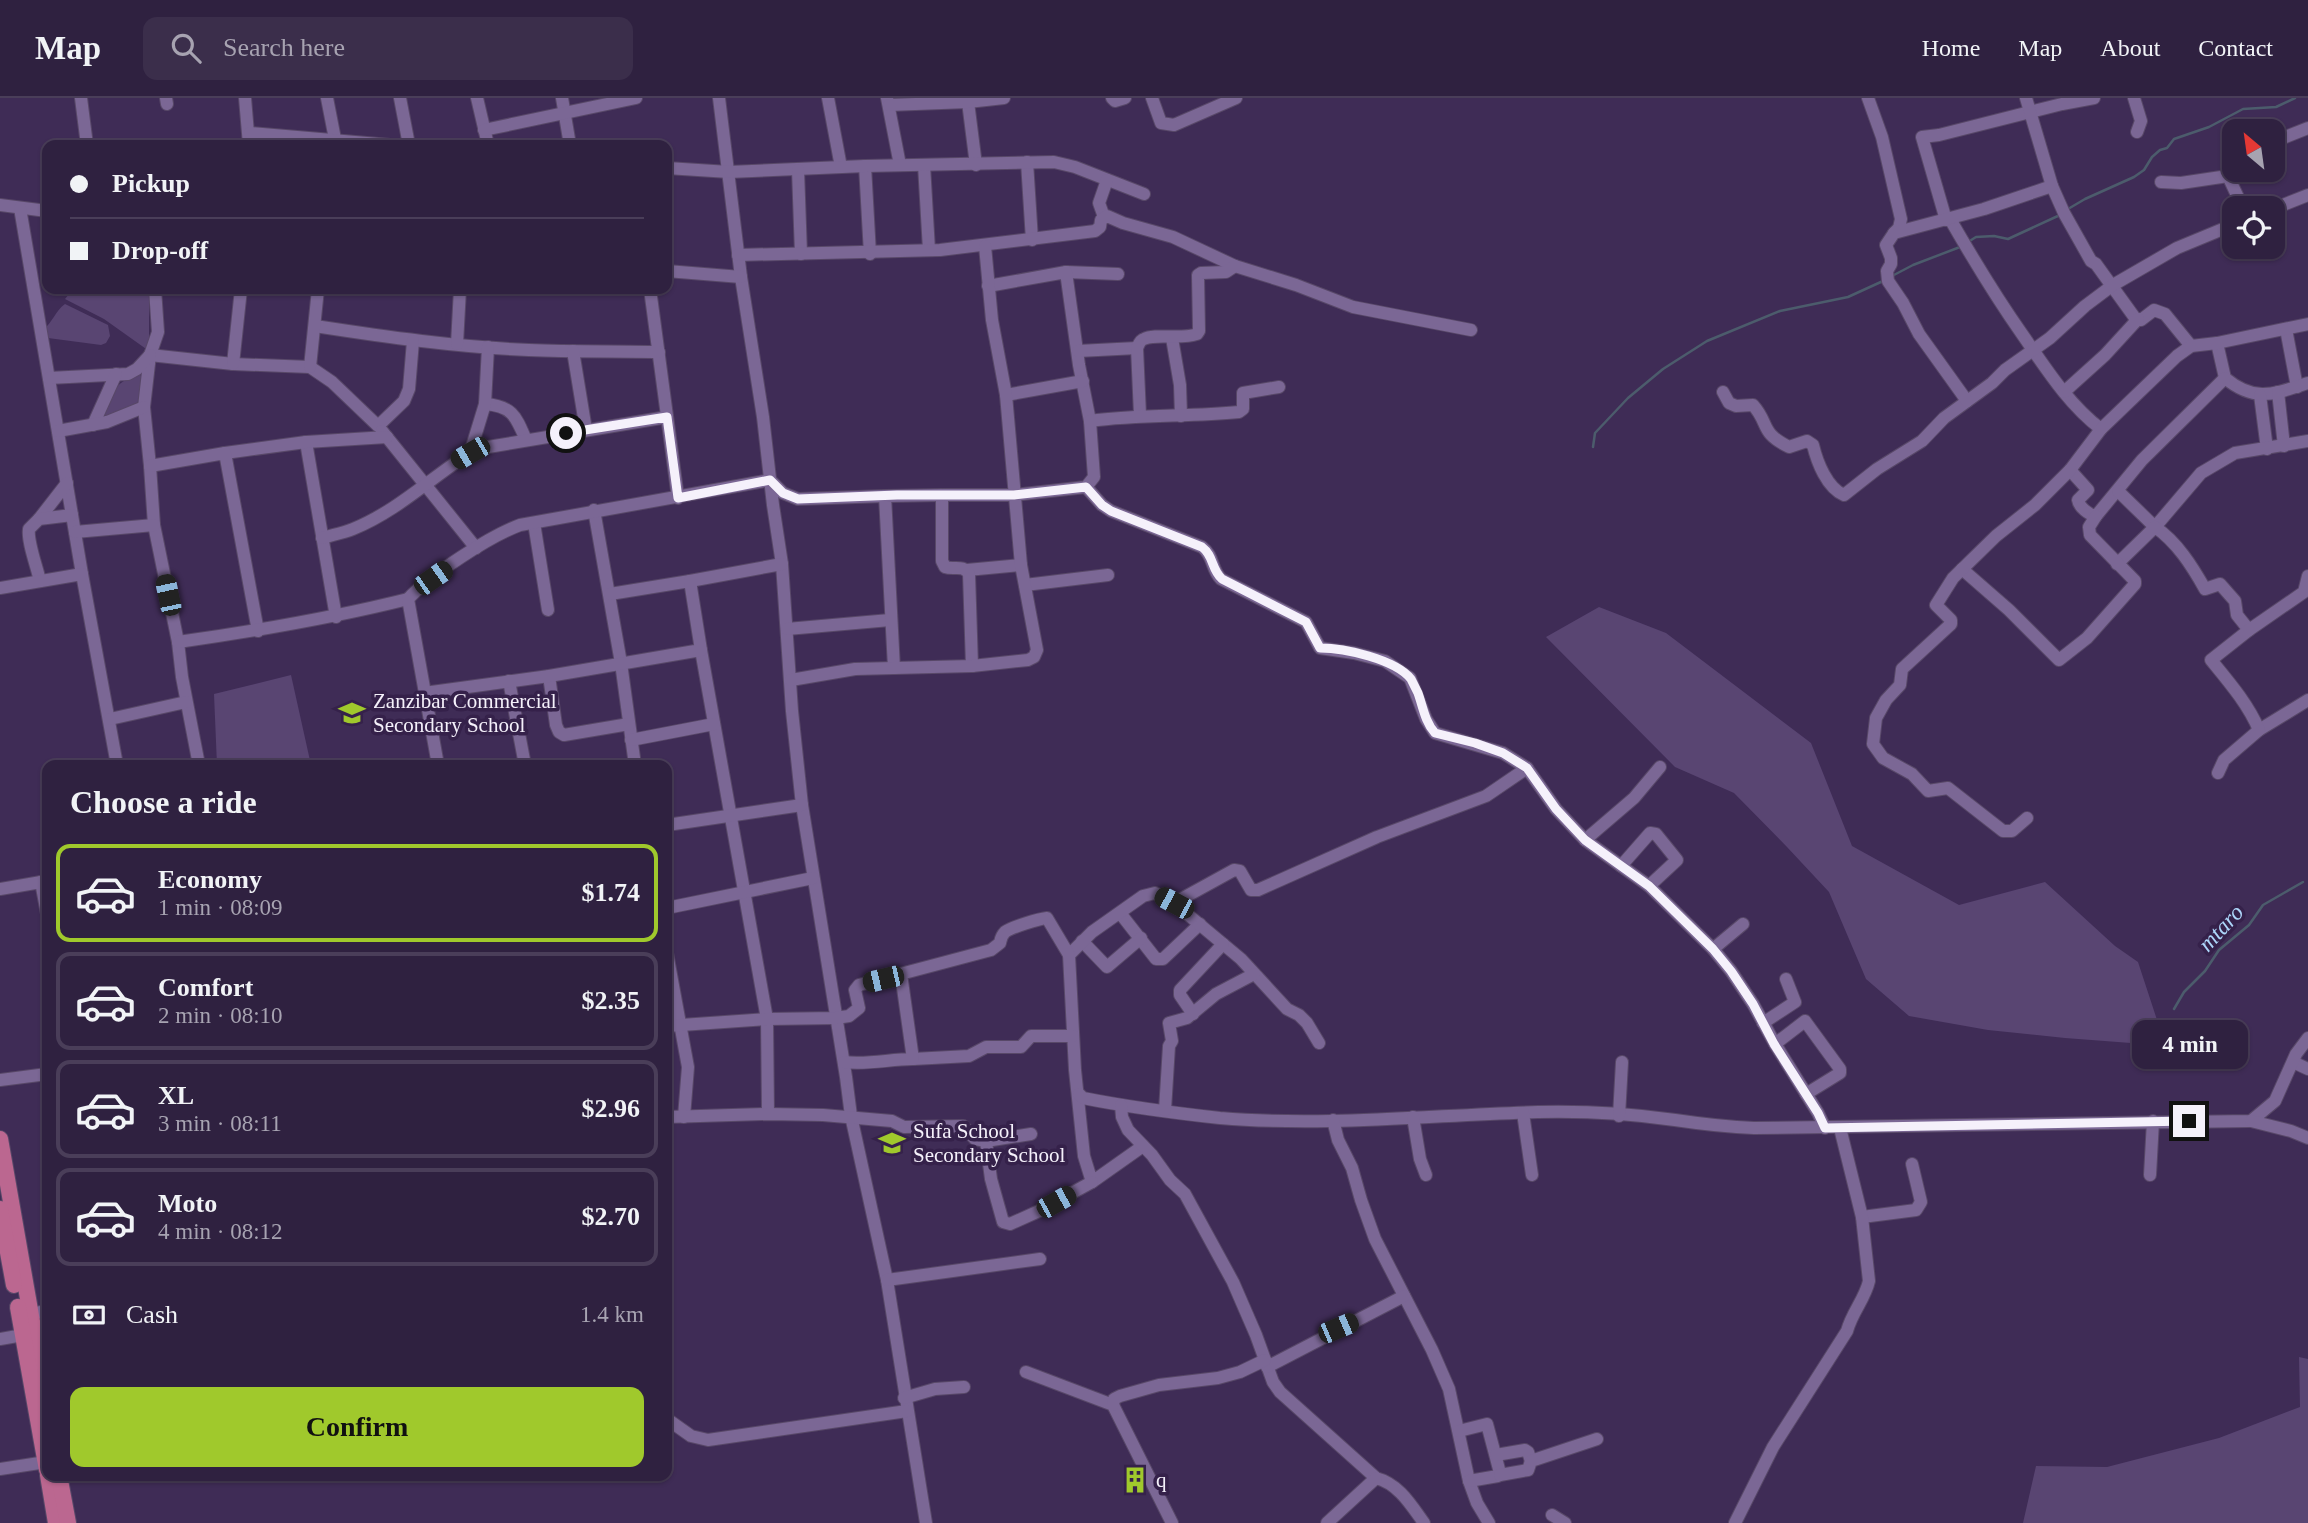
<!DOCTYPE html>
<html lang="en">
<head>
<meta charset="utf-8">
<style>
	body { margin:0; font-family:"Times New Roman",serif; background:#3b2e4b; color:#f1f3f6; height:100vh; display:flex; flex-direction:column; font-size:26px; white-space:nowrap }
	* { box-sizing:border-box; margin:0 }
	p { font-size:23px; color:#a7a3b1 }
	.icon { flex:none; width:38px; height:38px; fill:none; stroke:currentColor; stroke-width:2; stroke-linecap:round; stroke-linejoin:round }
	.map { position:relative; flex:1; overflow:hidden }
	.side { position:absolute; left:42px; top:662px; width:630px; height:721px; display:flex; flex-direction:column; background:#2f2140; border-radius:14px; box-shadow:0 2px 5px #0004,0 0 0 2px #4a3e59 }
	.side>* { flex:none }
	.hud { position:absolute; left:42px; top:42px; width:630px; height:154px; border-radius:14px; box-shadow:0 2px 5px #0004,0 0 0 2px #4a3e59; display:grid; align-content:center; height:154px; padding:0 28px; background:#2f2140 }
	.needle { width:46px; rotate:331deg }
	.tools { position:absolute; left:2222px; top:21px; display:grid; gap:14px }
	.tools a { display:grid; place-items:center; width:63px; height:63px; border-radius:14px; background:#2f2140; box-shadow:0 2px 5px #0004,0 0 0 2px #4a3e59; font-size:35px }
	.end { position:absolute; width:32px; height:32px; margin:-16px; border:9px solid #f5f1fb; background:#111; box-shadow:0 0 0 4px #111 }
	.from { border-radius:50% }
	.bubble { position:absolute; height:49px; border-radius:14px; background:#2f2140; box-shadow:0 2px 5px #0004,0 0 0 2px #4a3e59; font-size:23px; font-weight:700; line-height:49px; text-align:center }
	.car { position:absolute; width:21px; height:42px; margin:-21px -10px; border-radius:9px; box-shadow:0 0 5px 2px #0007; background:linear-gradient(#222 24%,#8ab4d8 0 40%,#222 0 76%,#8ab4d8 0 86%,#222 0) }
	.hud b { display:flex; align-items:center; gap:24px; height:66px; font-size:26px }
	.hud b+b { border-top:2px solid #4a3e59 }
	.hud i { width:18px; height:18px; background:#f1f3f6 }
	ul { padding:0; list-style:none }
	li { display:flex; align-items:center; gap:21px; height:98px; margin:0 14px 10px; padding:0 14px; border:4px solid #4a3e59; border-radius:14px }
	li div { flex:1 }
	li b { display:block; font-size:26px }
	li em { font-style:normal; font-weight:700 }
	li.active { border-color:#a0c92c }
	li>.icon { width:63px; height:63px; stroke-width:1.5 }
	h2 { padding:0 28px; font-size:32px; line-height:84px }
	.pay { display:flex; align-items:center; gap:18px; height:77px; padding:0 28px; font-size:26px }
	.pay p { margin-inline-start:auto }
	.cta { display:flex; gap:14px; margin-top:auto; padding:14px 28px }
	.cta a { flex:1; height:80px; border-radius:14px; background:#a0c92c; color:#111; font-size:28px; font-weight:700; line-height:80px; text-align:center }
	header { display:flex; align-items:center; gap:42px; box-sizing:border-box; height:98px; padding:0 35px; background:#2f2140; border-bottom:2px solid #4a3e59 }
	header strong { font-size:33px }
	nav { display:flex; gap:38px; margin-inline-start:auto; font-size:24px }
	.search { width:490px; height:63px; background:#3b2e4b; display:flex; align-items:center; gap:18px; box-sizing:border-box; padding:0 24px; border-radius:14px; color:#a7a3b1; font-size:26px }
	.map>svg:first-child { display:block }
	.green { fill:#594572 }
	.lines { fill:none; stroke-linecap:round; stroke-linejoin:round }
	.stream { stroke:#4c5c6c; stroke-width:2.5 }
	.minor-casing { stroke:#584868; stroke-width:14 }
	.major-casing { stroke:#584868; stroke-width:18 }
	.minor { stroke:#7b6795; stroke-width:12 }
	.major { stroke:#bb6790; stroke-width:16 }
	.route { stroke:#f5f1fb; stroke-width:9 }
	.labels { text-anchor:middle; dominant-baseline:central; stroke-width:7; stroke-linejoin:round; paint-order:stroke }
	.poi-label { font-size:21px; fill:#f5f1fb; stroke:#35214a; text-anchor:start }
	.water-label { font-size:23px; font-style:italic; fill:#add6fa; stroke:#35214a }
</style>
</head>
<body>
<header>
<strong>Map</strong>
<div class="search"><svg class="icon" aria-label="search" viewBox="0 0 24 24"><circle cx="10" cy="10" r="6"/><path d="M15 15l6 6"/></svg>Search here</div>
<nav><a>Home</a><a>Map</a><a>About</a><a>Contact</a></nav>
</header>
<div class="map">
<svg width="2308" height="1425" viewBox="0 0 2308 1425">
	<rect width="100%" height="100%" fill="#3f2c56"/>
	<!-- green -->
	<g class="green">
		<polygon points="73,191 149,191 149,253 104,221 65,201"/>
		<path d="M65,206L108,227L110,238L106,245L101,247L48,240L43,232C53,224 55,213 65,206Z"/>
		<path d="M138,276L144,279L145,292L138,307L99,320C112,296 112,286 138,276Z"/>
		<polygon points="1599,509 1666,535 1811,645 1852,748 1959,807 2045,784 2115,848 2138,864 2159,928 2144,946 2065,940 1988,932 1909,918 1866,881 1829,794 1787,749 1734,695 1675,669 1546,539"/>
		<polygon points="291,577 311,667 217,667 214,596"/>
		<polygon points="2299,1259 2308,1261 2308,1425 2023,1425 2036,1368 2107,1369 2219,1340 2300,1309"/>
	</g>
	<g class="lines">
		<!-- stream -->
		<g class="stream">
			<polyline points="2068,111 2085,101 2134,79 2144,72 2152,59 2160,52 2167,50 2174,41 2209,29 2243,11 2276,9 2295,0"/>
			<polyline points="1968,144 1976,139 1994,138 2008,141 2060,117"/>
			<polyline points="1892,178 1913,167 1960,149"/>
			<polyline points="1593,349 1595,335 1628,300 1663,271 1707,243 1780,213 1848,199 1883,183"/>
			<polyline points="2174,911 2184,894 2205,873 2219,852 2249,827 2263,807 2303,784"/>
		</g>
		<!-- minor casing -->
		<g class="minor-casing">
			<g id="minor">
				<polyline points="81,0 87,47"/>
				<polyline points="166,0 167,6"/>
				<polyline points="245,0 249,47"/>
				<polyline points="327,0 335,41"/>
				<polyline points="400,0 409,47"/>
				<polyline points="477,0 488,47"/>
				<polyline points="562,0 570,47"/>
				<polyline points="719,0 741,179 763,319 773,407 782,466 792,613 802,707 846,979 851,1018 887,1182 926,1425"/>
				<polyline points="828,0 841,69"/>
				<polyline points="887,0 900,67"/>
				<polyline points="1112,0 1115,3 1125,0"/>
				<polyline points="1152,0 1161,25 1174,27 1236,0"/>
				<polyline points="1868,0 1882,39 1901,121 1899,130 1894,135"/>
				<polyline points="2134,0 2141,23 2137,34"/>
				<polyline points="968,4 976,67"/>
				<polyline points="889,7 968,4 1004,0"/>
				<polyline points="484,32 636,0"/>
				<polyline points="250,35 390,47"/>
				<polyline points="2273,44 2308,30"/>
				<polyline points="1027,64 1032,142"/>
				<polyline points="924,67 929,152"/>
				<polyline points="865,68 870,156"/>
				<polyline points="667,70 729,74 865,68 1054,64 1075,69 1144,96"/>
				<polyline points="798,72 801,156"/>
				<polyline points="2228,78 2243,110"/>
				<polyline points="2161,84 2181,85 2228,78 2235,63"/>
				<polyline points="2052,88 2064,115 2091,163 2096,166 2135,220 2141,222 2154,212 2165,216 2191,248"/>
				<polyline points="0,107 47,113"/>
				<polyline points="20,110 82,476"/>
				<polyline points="2273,111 2308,97"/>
				<polyline points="1104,119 1099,105 1107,82"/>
				<path d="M1950,121C1973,161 1996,199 2022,236C2045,269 2068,306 2101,331"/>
				<polyline points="1946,122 1922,39 1939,37 2062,6 2094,0"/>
				<polyline points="738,157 940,152 1095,133 1100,129 1101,122 1107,118 1123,125 1173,139 1235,168 1296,187 1353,209 1471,232"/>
				<polyline points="667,173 741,179"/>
				<polyline points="1066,174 1118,176"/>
				<polyline points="988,188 1066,174 1079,267 1090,323"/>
				<polyline points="155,191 158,234 150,257 144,309 150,368 154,427 178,544 182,579 199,667"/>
				<polyline points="650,191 678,400"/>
				<path d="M315,228C386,239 457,249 529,252C572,254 616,253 659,254"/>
				<polyline points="2286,231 2297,289"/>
				<polyline points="1172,240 1180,287 1181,318"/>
				<path d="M2217,245L2225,280C2255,305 2274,296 2308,285"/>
				<polyline points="457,246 460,191"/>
				<polyline points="573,253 586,332"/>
				<polyline points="1078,253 1137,250"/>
				<polyline points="150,257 233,266 310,269 332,284 378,328 404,303 409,291 413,243"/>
				<polyline points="233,266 241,191"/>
				<polyline points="310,269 318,191"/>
				<polyline points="49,280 128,276 137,271 150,257"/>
				<path d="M1723,294L1729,305L1736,308L1753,307C1770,326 1759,334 1789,349L1807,343L1813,347C1817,364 1827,390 1844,397L1877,371L1922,343L1944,320L1992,285L2005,272L2050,240L2085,208L2113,187L2177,150L2235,126"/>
				<polyline points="2064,294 2105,257 2138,221"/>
				<polyline points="2278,294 2284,348"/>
				<polyline points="1006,297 1083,283"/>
				<polyline points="2260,297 2267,351"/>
				<polyline points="1967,303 1919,236 1903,205 1888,183 1887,173 1891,166 1891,160 1886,147 1894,135 1984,111 2052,88 2026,0"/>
				<path d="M485,306C513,308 516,319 526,342"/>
				<path d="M1140,317L1137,250C1139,246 1140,242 1144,241C1156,235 1181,242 1197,236L1199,233L1198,177L1201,175L1226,174L1235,168"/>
				<polyline points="93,327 116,276"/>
				<polyline points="58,333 107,324 144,309"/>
				<polyline points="382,333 476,450"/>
				<polyline points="306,344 336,519"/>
				<polyline points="225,355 306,344 387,339"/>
				<polyline points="470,355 485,306 488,249"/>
				<polyline points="150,368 225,355 258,533"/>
				<path d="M2070,372L2088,392L2078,402C2079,409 2089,417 2096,418L2142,362L2225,280"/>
				<polyline points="770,382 783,395 798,401 885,398"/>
				<path d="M1086,389L1102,407L1111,413L1202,449C1214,458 1211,471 1221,481L1306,524L1320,550L1354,555L1385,563L1410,580L1426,621L1435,635L1503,655L1527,670L1556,711L1585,742L1649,788L1713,851L1731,873L1753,906L1775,946L1818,1015L1825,1030"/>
				<polyline points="2118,393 2155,429 2201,375 2235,355 2308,343"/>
				<polyline points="594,412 621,565 635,667"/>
				<polyline points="39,421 67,385"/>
				<polyline points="534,425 548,512"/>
				<polyline points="75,434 154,427"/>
				<path d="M322,440C332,437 343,435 353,431C398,413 435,376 476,351L667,319"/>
				<path d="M2117,466L2155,429C2177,444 2192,468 2205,491L2220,486L2235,503L2237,517L2249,532"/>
				<polyline points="1962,471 2009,512 2059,562 2087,540 2135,486 2135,483 2090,437 2089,429 2096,418"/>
				<polyline points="967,472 1021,467"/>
				<path d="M40,483C37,469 27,443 29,431L39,421L72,417"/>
				<polyline points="1025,487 1108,477"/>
				<polyline points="0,490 82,476 117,667"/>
				<polyline points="610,496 690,483"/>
				<polyline points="787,531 890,522"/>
				<path d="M178,544C256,533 332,520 408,501"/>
				<polyline points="701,552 767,921 768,1016"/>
				<path d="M972,568L969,476C963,466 954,472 945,469L942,463V397H1014L1086,389L1094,379L1090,323C1140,316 1189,319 1239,314L1243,311V295L1279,289"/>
				<polyline points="894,570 885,398 942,397"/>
				<polyline points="549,578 556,627 559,634 564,637 629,626"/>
				<polyline points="791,582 855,571 972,568 1028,562 1034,559 1037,552 1021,467 1006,297 992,222 985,148"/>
				<polyline points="509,583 525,667"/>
				<polyline points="424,595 549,578 701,552 690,483 782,466"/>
				<polyline points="110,621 186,604"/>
				<polyline points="2259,632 2308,602"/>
				<polyline points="631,642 714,626"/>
				<path d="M438,667L408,501C430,477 490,438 520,427L770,382"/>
				<path d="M2218,675L2224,662L2259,632C2248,606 2229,584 2211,562L2249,532L2304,494L2308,478"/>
				<polyline points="2027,720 2012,733 2003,733 1948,690 1928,693 1912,676 1883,660 1873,646 1876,620 1886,602 1900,587 1902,571 1951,526 1951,522 1936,507 1953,480 1996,438 2035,407 2070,372 2101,331 2177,258 2191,248 2217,245 2308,226"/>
				<polyline points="667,727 802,707"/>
				<polyline points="1585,742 1634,700 1660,669"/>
				<polyline points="1621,768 1650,735 1656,736 1677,762 1649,788"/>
				<polyline points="41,784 47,816"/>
				<polyline points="0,791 47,783"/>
				<polyline points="1174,805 1234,772 1240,773 1251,792 1258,792 1377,739 1486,698 1527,670"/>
				<polyline points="667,810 813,780"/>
				<polyline points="1120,815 1156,861 1163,861 1200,826"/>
				<polyline points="1082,843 1107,869 1141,840"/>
				<polyline points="1713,851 1743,826"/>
				<polyline points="667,855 688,969 684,1019"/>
				<polyline points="1069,857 1092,834 1143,798 1155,795 1174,805 1241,861 1287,911 1299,917 1307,925 1319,945"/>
				<polyline points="1193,916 1180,897 1180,892 1223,846"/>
				<polyline points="1763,925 1795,904 1786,881"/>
				<path d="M667,928L767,921L836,920L849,918L859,910L855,892L859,887L991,852L1000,845C1001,840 1001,838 1005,834C1012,829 1038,821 1047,820L1069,857L1075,972L1084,1058L1092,1084L1143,1048"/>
				<polyline points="1775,946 1805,923 1840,971 1840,975 1806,996"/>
				<polyline points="913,961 969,958 986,949 1021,949 1031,938 1073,938"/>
				<path d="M844,964C868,967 890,961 913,961L901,876"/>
				<polyline points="2293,964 2308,971"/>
				<polyline points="0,982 47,976"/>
				<path d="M1079,996L1083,1000C1128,1009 1174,1015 1220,1020C1325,1029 1432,1017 1538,1014C1580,1013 1633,1016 1675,1022C1702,1026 1727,1029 1754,1030L2251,1023L2275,1003L2296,956L2308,940"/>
				<path d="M1121,1007L1122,1019L1128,1032L1152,1057L1170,1082L1185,1096L1233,1184L1256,1237L1273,1284L1280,1294L1376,1380C1399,1386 1411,1407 1424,1425"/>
				<polyline points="1165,1012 1169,948 1172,943 1169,925 1187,920 1216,896 1254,876"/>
				<polyline points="1523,1015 1532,1077"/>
				<polyline points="1619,1018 1622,964"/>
				<polyline points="667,1019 768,1016 823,1017 892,1023 904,1029 963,1028 975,1041 986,1043"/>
				<polyline points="1413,1019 1420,1061 1426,1077"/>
				<polyline points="1333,1022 1338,1042 1352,1070 1361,1102 1375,1141 1432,1252 1449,1291 1469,1383 1477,1405 1489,1425"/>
				<polyline points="2251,1023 2291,1033 2308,1040"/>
				<polyline points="1031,1036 986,1043 991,1081 1003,1124 1010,1126 1039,1113 1092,1084"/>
				<polyline points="2150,1077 2153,1023"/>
				<polyline points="1862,1119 1916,1112 1921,1104 1912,1066"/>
				<polyline points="887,1182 1040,1161"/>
				<polyline points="24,1217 47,1213"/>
				<polyline points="0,1241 23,1237"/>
				<polyline points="1267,1269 1404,1198"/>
				<polyline points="1026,1274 1113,1307 1172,1425"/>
				<polyline points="904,1300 935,1291 964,1289"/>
				<polyline points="1113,1307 1114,1301 1120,1298 1159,1287 1218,1280 1240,1274 1265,1262"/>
				<polyline points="667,1321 691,1338 708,1342 907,1313"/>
				<polyline points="1459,1333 1487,1326 1500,1375 1498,1378 1469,1383"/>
				<polyline points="1496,1357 1525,1352 1528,1354 1531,1363"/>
				<polyline points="0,1371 46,1364"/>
				<polyline points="1500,1377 1528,1372 1531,1363 1597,1341"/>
				<polyline points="1552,1417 1565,1425"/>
				<polyline points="1327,1425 1376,1380"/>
				<path d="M1735,1425L1773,1349L1847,1233C1852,1214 1865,1201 1869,1183L1862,1119L1840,1030"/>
			</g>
		</g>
		<!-- major casing -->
		<g class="major-casing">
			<g id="major">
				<polyline points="0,1041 47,1309"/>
				<polyline points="0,1111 14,1187"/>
				<polyline points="18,1209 47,1372"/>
				<polyline points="48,1377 56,1425"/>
				<polyline points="59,1377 68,1425"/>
			</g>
		</g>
		<!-- minor -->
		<use href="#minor" class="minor"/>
		<!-- major -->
		<use href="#major" class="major"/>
	</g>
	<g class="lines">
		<!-- route -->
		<path class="route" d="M566,335L667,319L678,400L770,382L783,395L798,401L897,397H1014L1086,389L1102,407L1111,413L1202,449C1214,458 1211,471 1222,481L1306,524L1320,550C1344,550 1395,561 1411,581C1413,585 1416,591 1418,595C1423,609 1425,624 1435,635L1475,645L1503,655L1527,670L1556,711L1585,742L1649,788L1713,851L1731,873L1753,906L1774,946L1818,1015L1825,1030L2189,1023"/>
	</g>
	<!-- icons -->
	<defs>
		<g id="school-bare" transform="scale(2.1)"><path d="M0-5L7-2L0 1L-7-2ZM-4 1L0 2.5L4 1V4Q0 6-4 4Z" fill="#a0c92c" stroke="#35214a" stroke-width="2.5" paint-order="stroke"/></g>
		<g id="building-bare" transform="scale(2.1)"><path d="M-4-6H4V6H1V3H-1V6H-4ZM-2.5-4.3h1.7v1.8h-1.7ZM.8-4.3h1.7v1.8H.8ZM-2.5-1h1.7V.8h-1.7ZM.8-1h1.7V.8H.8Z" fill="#a0c92c" stroke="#35214a" stroke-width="2.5" paint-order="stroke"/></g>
	</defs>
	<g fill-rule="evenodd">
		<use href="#school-bare" x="352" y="615"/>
		<use href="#school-bare" x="892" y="1045"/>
		<use href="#building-bare" x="1135" y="1382"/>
	</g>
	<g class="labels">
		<!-- poi labels -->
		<g class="poi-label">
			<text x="373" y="603">Zanzibar Commercial<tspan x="373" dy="24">Secondary School</tspan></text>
			<text x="913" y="1033">Sufa School<tspan x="913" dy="24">Secondary School</tspan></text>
			<text x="1156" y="1382">q</text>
		</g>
		<!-- water labels -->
		<g class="water-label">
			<text transform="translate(2221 830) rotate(-47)">mtaro</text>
		</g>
	</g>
</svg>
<div class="tools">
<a><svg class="needle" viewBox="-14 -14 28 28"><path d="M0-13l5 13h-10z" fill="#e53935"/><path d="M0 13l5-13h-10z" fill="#a7a3b1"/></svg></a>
<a><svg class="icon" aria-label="locate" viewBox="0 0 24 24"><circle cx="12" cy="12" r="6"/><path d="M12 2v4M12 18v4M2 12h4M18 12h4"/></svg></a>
</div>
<i class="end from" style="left:566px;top:335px"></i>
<i class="end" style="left:2189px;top:1023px"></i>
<div class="bubble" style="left:2132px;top:922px;width:116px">4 min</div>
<i class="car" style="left:470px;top:355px;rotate:240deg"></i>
<i class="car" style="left:433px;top:480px;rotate:55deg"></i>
<i class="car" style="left:168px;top:497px;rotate:348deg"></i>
<i class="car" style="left:1174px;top:805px;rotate:298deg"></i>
<i class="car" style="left:883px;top:881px;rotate:257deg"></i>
<i class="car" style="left:1056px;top:1104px;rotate:61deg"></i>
<i class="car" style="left:1338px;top:1230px;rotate:67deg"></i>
<div class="hud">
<b><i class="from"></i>Pickup</b>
<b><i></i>Drop-off</b>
</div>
<section class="side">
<h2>Choose a ride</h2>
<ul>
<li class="active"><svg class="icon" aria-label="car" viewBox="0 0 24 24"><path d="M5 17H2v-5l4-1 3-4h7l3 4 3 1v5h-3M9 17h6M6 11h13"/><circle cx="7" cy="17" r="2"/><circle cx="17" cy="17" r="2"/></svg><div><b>Economy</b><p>1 min · 08:09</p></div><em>$1.74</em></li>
<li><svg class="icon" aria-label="car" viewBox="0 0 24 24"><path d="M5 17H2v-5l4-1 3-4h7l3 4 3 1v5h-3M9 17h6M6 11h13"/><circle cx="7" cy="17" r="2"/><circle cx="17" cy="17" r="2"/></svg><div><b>Comfort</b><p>2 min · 08:10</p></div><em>$2.35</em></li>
<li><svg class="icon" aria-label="car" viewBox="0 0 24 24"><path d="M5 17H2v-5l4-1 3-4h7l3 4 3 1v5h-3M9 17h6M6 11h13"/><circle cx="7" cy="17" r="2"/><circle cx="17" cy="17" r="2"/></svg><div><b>XL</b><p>3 min · 08:11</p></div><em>$2.96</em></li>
<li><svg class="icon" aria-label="car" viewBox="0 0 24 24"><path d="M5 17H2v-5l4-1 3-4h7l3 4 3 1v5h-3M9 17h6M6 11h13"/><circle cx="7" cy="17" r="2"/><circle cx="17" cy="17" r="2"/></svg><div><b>Moto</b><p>4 min · 08:12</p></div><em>$2.70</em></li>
</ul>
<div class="pay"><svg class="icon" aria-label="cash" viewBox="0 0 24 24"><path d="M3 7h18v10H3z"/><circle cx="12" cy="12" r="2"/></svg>Cash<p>1.4 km</p></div>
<div class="cta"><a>Confirm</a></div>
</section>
</div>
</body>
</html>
